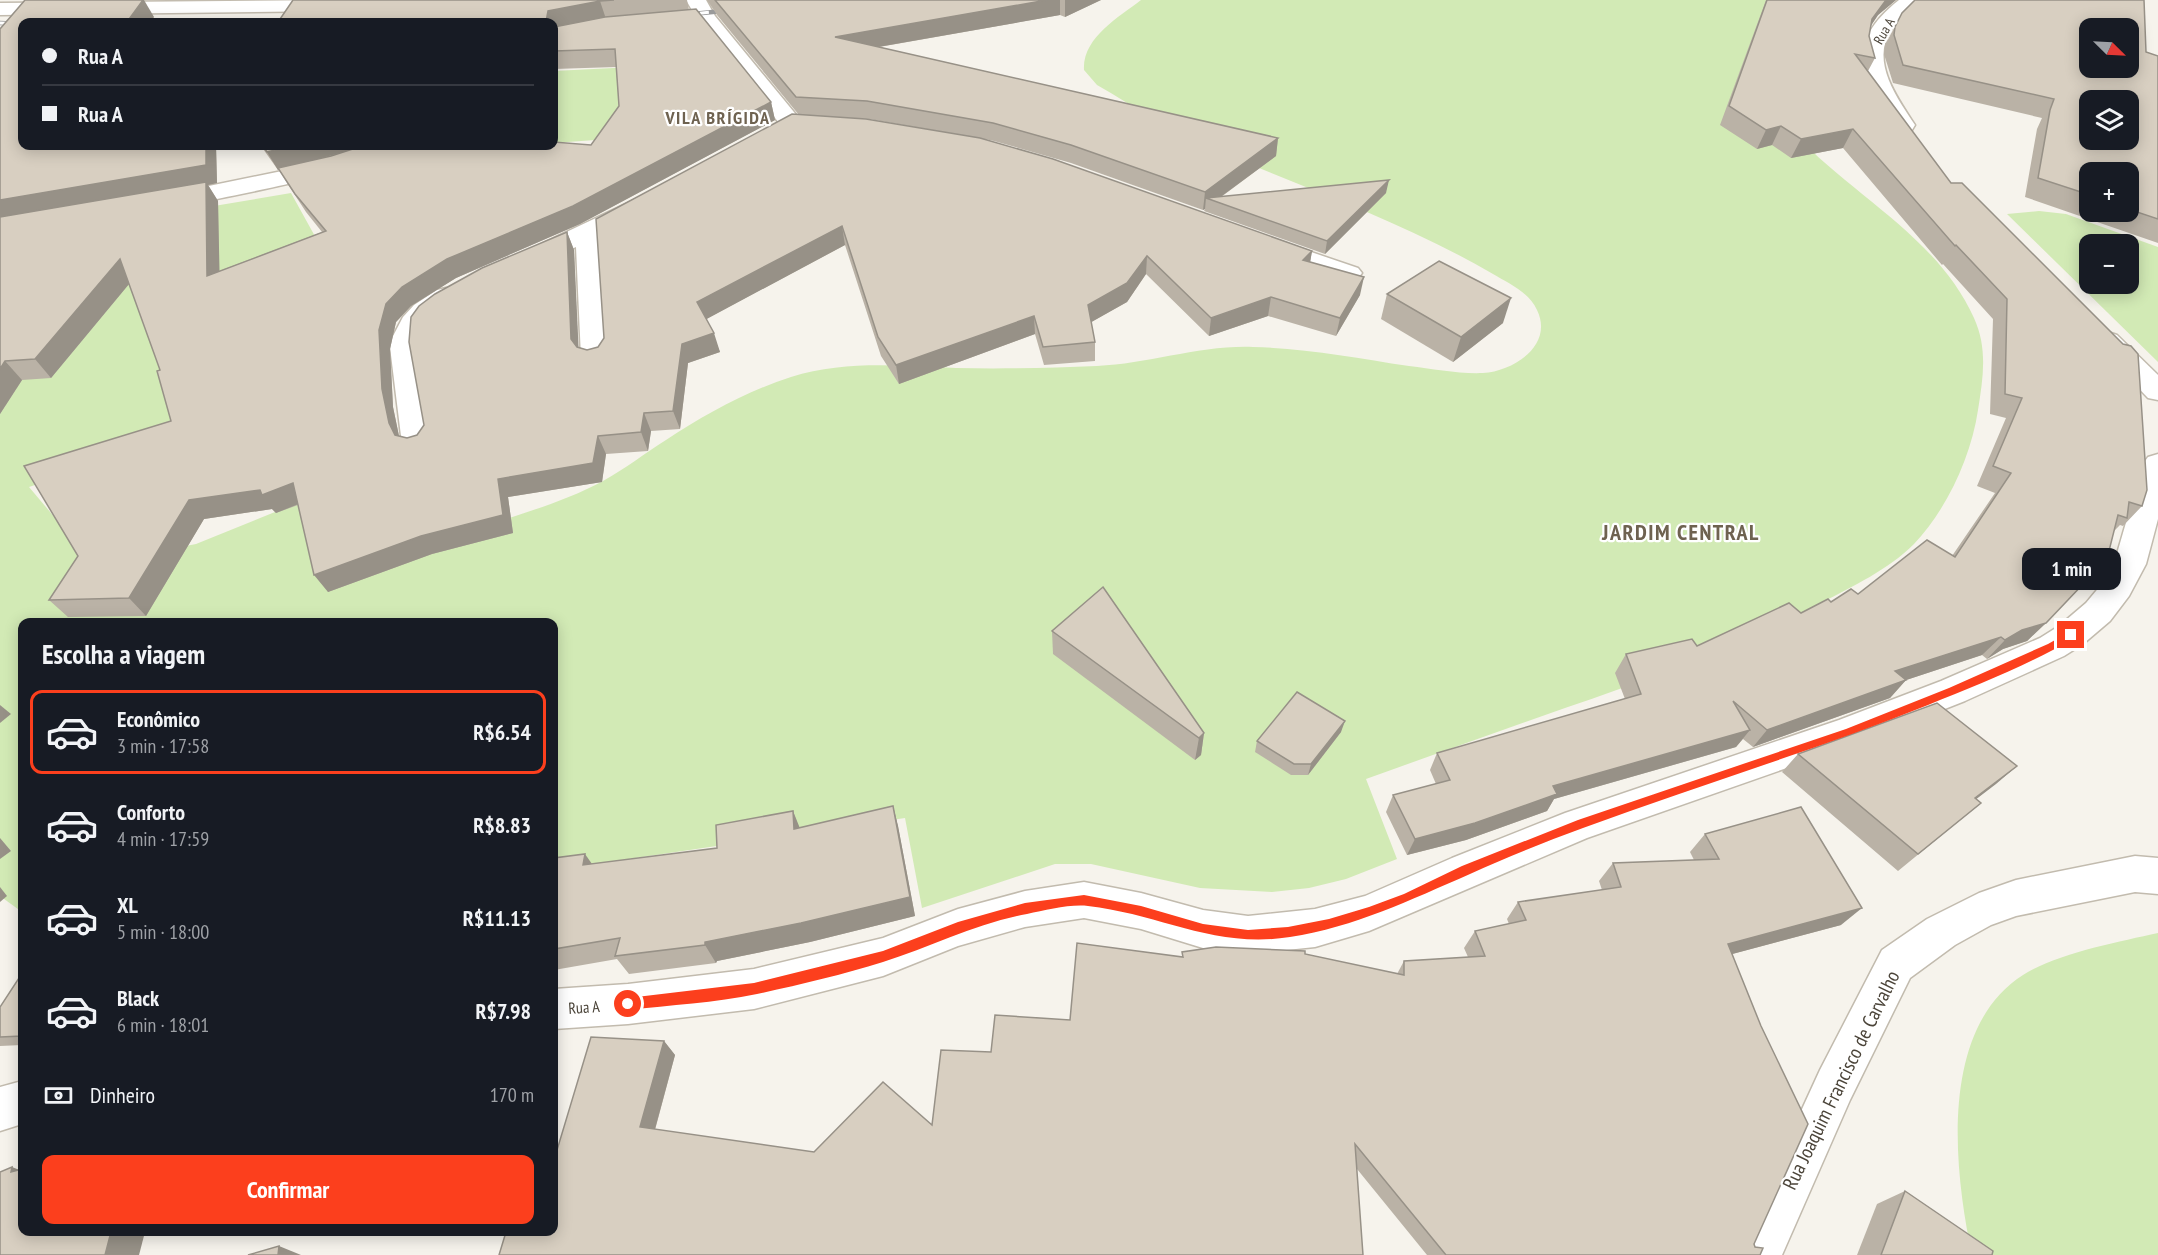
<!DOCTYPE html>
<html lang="pt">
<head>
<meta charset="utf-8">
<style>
	body { margin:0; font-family:"PT Sans Narrow",sans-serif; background:#242831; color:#f1f3f6; height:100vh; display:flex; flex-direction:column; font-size:22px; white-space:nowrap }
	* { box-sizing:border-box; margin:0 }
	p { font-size:20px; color:#9ea1a6 }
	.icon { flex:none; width:33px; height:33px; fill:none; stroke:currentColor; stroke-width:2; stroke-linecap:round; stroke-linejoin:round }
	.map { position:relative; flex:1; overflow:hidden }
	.sheet { position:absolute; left:18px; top:618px; width:540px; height:618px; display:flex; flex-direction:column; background:#171b24; border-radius:12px; box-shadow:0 3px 15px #0003 }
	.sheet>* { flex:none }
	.top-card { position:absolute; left:18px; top:18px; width:540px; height:132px; border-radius:12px; box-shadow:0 3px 15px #0003; display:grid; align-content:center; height:132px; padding:0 24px; background:#171b24 }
	.needle { width:39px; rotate:114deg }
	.fabs { position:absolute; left:2079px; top:18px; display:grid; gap:12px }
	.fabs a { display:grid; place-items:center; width:60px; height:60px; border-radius:12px; background:#171b24; box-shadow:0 3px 15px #0003; font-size:30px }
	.end { position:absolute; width:27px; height:27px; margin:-14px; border:8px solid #fc3f1d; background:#fff; box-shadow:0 0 0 3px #fff }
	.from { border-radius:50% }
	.bubble { position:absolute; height:42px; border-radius:12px; background:#171b24; box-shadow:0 3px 15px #0003; font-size:20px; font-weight:600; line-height:42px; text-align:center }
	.top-card b { display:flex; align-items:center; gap:21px; height:57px; font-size:22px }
	.top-card b+b { border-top:2px solid #363941 }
	.top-card i { width:15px; height:15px; background:#f1f3f6 }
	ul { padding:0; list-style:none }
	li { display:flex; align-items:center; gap:18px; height:84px; margin:0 12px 9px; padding:0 12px; border:3px solid transparent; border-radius:12px }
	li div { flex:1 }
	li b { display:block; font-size:22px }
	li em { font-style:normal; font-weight:600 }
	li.current { border-color:#fc3f1d }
	li>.icon { width:54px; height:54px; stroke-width:1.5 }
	h2 { padding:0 24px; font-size:27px; line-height:72px }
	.pay { display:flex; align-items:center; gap:15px; height:66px; padding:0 24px; font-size:22px }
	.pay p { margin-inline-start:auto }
	.action { display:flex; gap:12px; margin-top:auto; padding:12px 24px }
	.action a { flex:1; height:69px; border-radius:12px; background:#fc3f1d; color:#fff; font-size:24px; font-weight:600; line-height:69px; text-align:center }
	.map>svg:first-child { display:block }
	.green { fill:#d2eab5; fill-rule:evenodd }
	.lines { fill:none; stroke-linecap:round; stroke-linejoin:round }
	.minor-casing { stroke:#c2bbae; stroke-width:3 }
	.tertiary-casing { stroke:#c2bbae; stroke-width:3 }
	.minor { fill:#fff; fill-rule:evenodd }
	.tertiary { fill:#fff; fill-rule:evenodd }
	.rail-casing { stroke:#9a9a9a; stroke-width:4.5 }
	.rail { stroke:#fff; stroke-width:3; stroke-dasharray:9; stroke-linecap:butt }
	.wall { fill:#bab2a6; fill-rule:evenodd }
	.shaded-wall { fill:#979187 }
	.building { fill:#d8cfc1; stroke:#979187; stroke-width:1.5; fill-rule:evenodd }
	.route { fill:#fc3f1d }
	.labels { text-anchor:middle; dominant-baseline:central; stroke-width:4.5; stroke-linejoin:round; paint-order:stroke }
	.far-street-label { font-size:14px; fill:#4b4439; stroke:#fff }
	.street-label { font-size:16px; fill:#4b4439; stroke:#fff }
	.far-district-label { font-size:18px; font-weight:bold; letter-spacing:1.5px; fill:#6e6250; stroke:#fff }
	.near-street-label { font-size:20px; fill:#4b4439; stroke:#fff }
	.district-label { font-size:22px; font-weight:bold; letter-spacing:1.5px; fill:#6e6250; stroke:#fff }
</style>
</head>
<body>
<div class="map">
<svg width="2158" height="1255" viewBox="0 0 2158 1255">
	<rect width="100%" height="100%" fill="#f6f3ec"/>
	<!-- green -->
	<g class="green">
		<path d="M1141,0H1826L1794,133C1852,196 1937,236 1974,318C1988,349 1983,378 1978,410C1971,457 1947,509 1914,544C1888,570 1853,586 1821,603C1740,647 1652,678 1565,708C1499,731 1433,755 1366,779L1397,859L1346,879L1309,888L1272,892L1200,888L1091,864H1055L922,908L905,818L554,870V622H22V912L0,896V262L190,210L291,193L332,267L181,436L29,487L94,564L196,544L428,450L471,531C515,515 563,503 603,481C625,469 645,453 666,440C704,415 747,391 791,377C845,360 900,366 956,368C1002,369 1050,368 1097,366C1149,364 1200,345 1253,347C1305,348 1357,358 1409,366C1433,369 1459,374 1483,373C1514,371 1554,345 1537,310C1529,292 1508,283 1493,274C1404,222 1307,189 1213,149C1173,132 1135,107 1097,85L1084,70C1082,38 1119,17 1141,0Z"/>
		<polygon points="633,67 609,139 554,143 554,71"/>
		<path d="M2039,211L2066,214L2158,247V362L2007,214ZM2128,244V284H2090V244Z"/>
		<path d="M2158,933V1255H1972C1954,1171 1938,1029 2023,975C2058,953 2118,942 2158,933Z"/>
	</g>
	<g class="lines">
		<!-- minor casing -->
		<g class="minor-casing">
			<g id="minor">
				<polygon points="686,0 706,0 715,16 798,117 836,120 839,125 836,130 828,132 783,128 699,22"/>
				<path d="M1899,0H1921C1913,12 1899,18 1891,30C1870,62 1898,99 1915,125L1912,130L1904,132L1896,130C1861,79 1843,44 1899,0Z"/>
				<path d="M373,146H404C390,167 203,202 168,208L160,206L156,201L160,196L282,171Z"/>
				<polygon points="636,199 644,201 648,206 644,211 600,235 609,357 605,363 595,366 585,363 581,357 576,247 538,264 529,267 520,264 516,259 520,254"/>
				<polygon points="1270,238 1358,268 1362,273 1358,278 1349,281 1261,250 1258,245 1261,240"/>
				<polygon points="446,288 455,290 459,296 455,302 427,322 416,347 432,444 427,451 417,454 407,451 402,444 390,347 392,338 403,317 414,305 437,290"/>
				<polygon points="2108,332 2117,335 2158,375 2158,400 2148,398 2099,347 2095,341 2099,335"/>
				<polygon points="2158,454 2158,519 2146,564 2129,596 2110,621 2083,644 2064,656 1965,701 1861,742 1587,838 1369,931 1315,947 1248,954 1203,948 1141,929 1084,918 1025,927 958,946 883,976 754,1009 628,1024 554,1029 554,989 628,984 754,969 883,938 958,909 1025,891 1084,882 1141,893 1203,910 1248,916 1315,909 1365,896 1452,858 1565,813 1839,720 1941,681 2040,638 2059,626 2086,603 2106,579 2114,564 2143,464 2148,457"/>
				<polygon points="2135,856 2158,858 2158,894 2135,892 2016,916 1991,925 1955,945 1910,978 1850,1100 1782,1255 1735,1255 1820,1070 1882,950 1927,919 1979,893 2016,880"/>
				<polygon points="22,1081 22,1124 0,1131 0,1087"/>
			</g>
		</g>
		<!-- tertiary casing -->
		<g class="tertiary-casing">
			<polygon id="tertiary" points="337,0 344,5 341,9 334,11 0,15 0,3"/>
		</g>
		<!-- minor -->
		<use href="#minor" class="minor"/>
		<!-- tertiary -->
		<use href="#tertiary" class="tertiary"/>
		<!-- rail casing -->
		<g class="rail-casing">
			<g id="rail">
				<polyline points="682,15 733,10"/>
				<polyline points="0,23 22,24"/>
			</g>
		</g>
		<!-- rail -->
		<use href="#rail" class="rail"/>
	</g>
	<!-- wall -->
	<g class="wall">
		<path d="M293,0H687L689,10L771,102L775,120L580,224L456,278L411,306L396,322L390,349L393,407L399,436L407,438L417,435L567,232L574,250L578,347L587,350L598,347L799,115L717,15L707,0H1101L1065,17L1060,15L879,47L1278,138L1276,156L1221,197L1386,193L1325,254L1204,211L1205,209L1203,210L1071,163L994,141L985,139L1312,251L1310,262L1360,295L1336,336L1268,316L1209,336L1146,274L1127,302L1091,322L1095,342V361L1044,365L1035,334L899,384L881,356L845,245L706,319L720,352L688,363L680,429L651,431L648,451L606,454L602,482L508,497L513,533L432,554L328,592L298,505L276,513L272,509L204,519L146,616L68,617L49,600L171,421L160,370L129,284L51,378L22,380L0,414V29L154,17L22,146H216L217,183L208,185L218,201L219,271L322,232L306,212L289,186L279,170H278L261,146L591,145L619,106L616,67L554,69V22ZM812,116L869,119L943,132Z"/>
		<polygon points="1766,0 1896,0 1878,15 1871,25 1869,36 1875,58 1868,71 2142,506 2123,526 2120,525 2114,531 2046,623 2027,641 2003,649 1987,659 1982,655 1906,680 1890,698 1753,747 1743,739 1736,747 1554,799 1547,811 1466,840 1407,855 1386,812 1393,795 1436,784 1430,770 1437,753 1625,699 1615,673 1626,654 1697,646 1801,613 1831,602 1858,594 1952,556 1995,493 1977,486 2006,418 1990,414 1993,319 1943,264 1942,265 1843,148 1791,158 1772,145 1757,149 1720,125"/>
		<path d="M1902,13L2146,52L2158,56V243L2025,197L2037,129L2042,118L1893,83L1884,54L1885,45ZM2090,172H2128V212H2090Z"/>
		<polygon points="1387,294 1503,323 1453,362 1381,319"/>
		<polygon points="1052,631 1204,733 1201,755 1195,760 1053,654"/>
		<polygon points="1341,732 1308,775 1291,775 1255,752 1257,741"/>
		<polygon points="1798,754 2017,766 1976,799 1981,803 1898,871 1782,772"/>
		<polygon points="893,806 898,826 915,916 810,942 717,961 716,963 629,974 617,959 554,970 554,858 592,864 717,848 793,811 799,828"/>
		<polygon points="1705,834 1841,925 1732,954 1754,1244 1760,1255 1427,1255 1357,1169 499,1255 664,1041 675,1055 655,1130 814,1152 932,1125 991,1052 1070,1020 1182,957 1182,952 1305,954 1397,974 1404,961 1468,957 1464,948 1475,931 1509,924 1507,919 1518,902 1602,890 1599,881 1613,863 1694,860 1690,852"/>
		<polygon points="22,978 22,1045 0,1046 0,1007"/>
		<polygon points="1905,1191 1992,1255 1857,1255 1877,1204"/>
	</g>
	<!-- shaded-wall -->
	<g class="shaded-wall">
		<polygon points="143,0 144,0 154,17 150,22 127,22"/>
		<polygon points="1047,0 1060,0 1060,15 838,54 835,37"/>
		<polygon points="1065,0 1101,0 1065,17"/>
		<polygon points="1886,0 1896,0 1878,15 1863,38 1872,19"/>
		<polygon points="600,1 606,19 554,29 554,22 546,22 548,11"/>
		<polygon points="771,102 775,120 580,224 456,278 411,306 396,322 390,349 393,407 400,441 395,435 389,423 382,389 379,330 386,304 402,287 447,259"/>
		<polygon points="1781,126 1772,145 1757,149 1766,130"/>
		<polygon points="1853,129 1843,148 1791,158 1801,139"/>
		<polygon points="1278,138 1276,156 1215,201 1206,198 1205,209 1203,210 1205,192"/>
		<polygon points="206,146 216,146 217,183 208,185 218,201 220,294 207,276 0,221 0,200"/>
		<polygon points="291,146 365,146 278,170 267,152"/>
		<polygon points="1389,180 1386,193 1325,254 1327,241"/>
		<polygon points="842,226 845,245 703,321 697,302"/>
		<polygon points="567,232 574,250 579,357 571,339"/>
		<polygon points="1312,251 1309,269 1303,260"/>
		<polygon points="1147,256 1146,274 1127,302 1088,324 1088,305"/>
		<polygon points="120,259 134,278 51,378 35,359"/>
		<polygon points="1364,277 1360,295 1336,336 1340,318"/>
		<polygon points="1271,297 1268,316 1209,336 1211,318"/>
		<polygon points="1511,298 1503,323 1453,362 1461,337"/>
		<polygon points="1034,316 1035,334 899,384 896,365"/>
		<polygon points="714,333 720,352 688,363 680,429 673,411 682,344"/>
		<polygon points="5,361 22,380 0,414 0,369"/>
		<polygon points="644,413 651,431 648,451 641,432"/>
		<polygon points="598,436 606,454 602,482 508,497 513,533 432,554 328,592 314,575 498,479"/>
		<polygon points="293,483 306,501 276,513 272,509 204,519 146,616 129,598 189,500"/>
		<polygon points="2046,623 2027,641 2003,649 1987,659 2005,640 2022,630"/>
		<polygon points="2001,637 1982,655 1879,689 1895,671"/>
		<polygon points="1906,680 1890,698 1753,747 1767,730"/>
		<polygon points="0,705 11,714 0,723"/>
		<polygon points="1345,721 1341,732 1308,775 1311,764"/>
		<polygon points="1750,730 1736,747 1554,799 1547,811 1466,840 1407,855 1415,839 1553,786"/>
		<polygon points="1204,733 1201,755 1195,760 1199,738"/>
		<polygon points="2017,766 1996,784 1954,816 1975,798"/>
		<polygon points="893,806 898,826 915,916 810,942 717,961 716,963 705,945 705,942"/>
		<polygon points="793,811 801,831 794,829"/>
		<polygon points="0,838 11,851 0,859"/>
		<polygon points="585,854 599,874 583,865"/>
		<polygon points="0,887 7,896 0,902"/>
		<polygon points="1862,908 1841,925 1710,960 1728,944"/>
		<polygon points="664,1041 675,1055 652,1140 640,1127"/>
		<polygon points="12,1167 22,1171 11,1172"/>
		<polygon points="111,1232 145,1232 139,1255 105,1255"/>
		<polygon points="279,1246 301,1255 278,1255"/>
	</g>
	<!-- building -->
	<g class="building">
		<polygon points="25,0 143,0 127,22 22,22 22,146 206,146 206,165 0,200 0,29"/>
		<polygon points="293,0 614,0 600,1 548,11 546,22 278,22"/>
		<polygon points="715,0 1047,0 835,37 1278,138 1205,192 1071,145 993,123 867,101 796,97"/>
		<polygon points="1767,0 1886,0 1872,19 1869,36 1875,58 1855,54 1951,183 1962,183 2123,344 2131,346 2138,354 2147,490 2142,506 2129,502 2127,518 2118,515 2107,559 2046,623 2022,630 2005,640 2001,637 1895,671 1906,680 1767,730 1733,701 1750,730 1553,786 1557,794 1475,823 1415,839 1393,795 1450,780 1437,753 1641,694 1626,654 1692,639 1697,646 1789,603 1801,613 1828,599 1831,602 1851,589 1858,594 1927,540 1955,557 2011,473 1993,466 2022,398 2005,394 2007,299 1956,245 1955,246 1853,129 1801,139 1781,126 1766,130 1729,106"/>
		<path d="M1915,0H2144L2146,52L2158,56V219L2128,209V172H2090V195L2038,178L2050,110L2054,99L1903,65L1894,35L1895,27L1902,13ZM2090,28H2128V68H2090ZM2090,100H2128V140H2090Z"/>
		<polygon points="696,9 771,102 573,206 447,259 402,287 386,304 379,330 382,389 389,423 395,435 407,438 417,435 424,425 409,342 411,317 419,306 435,294 482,268 567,232 571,339 577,347 587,350 598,347 604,338 596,219 792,114 866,119 980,138 1053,159 1312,251 1303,260 1364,277 1340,318 1271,297 1211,318 1147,256 1127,283 1088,305 1095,342 1043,347 1034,316 896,365 878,337 842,226 697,302 714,333 682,344 673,411 644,413 641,432 598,436 593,463 498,479 503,515 421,536 314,575 293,483 262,495 260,490 189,500 129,598 49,600 78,556 24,466 171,421 157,371 160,370 120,259 35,359 5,361 0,369 0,217 206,182 207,276 326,231 295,194 278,168 331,156 362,146 554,146 554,142 591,145 619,106 615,49 554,51 554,27 605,17"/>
		<polygon points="263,146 291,146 267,152"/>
		<polygon points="1389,180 1327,241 1206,198"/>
		<polygon points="1439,261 1511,298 1461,337 1387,294"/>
		<polygon points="1103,587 1204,733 1199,738 1052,631"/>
		<polygon points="1297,692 1345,721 1311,764 1294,764 1257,741"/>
		<polygon points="1937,703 2017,766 1975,798 1981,803 1918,854 1798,754"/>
		<polygon points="893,806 910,897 801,923 705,942 705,945 615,956 620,938 554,949 554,858 585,854 583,865 717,848 716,825 793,811 794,829"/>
		<polygon points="1801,807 1862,908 1728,944 1761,1026 1808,1124 1754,1244 1755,1247 1763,1248 1760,1255 1446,1255 1355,1144 1363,1255 499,1255 506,1232 554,1232 554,1160 591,1037 664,1041 640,1127 814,1152 883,1082 932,1125 941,1050 991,1052 995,1015 1070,1020 1077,943 1183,957 1182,952 1216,947 1305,951 1305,954 1404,975 1404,961 1485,956 1475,931 1526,920 1518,902 1621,887 1613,863 1719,859 1705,834"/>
		<polygon points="19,978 22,978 22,1036 0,1037 0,1007"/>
		<polygon points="12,1167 11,1172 22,1169 22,1232 111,1232 105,1255 0,1255 0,1172"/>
		<polygon points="1905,1191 1993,1251 1992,1255 1881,1255"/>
		<polygon points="279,1246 278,1255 248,1255"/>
	</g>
	<!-- route -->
	<path class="route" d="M2071,631L2075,635L2074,638C2029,665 1977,685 1928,705C1815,750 1698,786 1583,828C1545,842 1507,857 1470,874C1410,900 1355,927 1290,937C1214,949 1160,914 1088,906C1070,904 1046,910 1027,914C977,923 931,947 883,962C842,975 798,985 757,994C715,1003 670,1005 628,1010L622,1004L628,998L754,983L883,951L958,922L1025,903L1084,895L1141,906L1203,924L1248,930L1288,927L1329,919L1369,907L1404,894L1462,866L1578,820L1846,729L1949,688L2048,644Z"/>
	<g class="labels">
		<!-- far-street labels -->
		<g class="far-street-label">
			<text transform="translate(1884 31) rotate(-60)">Rua A</text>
		</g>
		<!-- street labels -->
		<g class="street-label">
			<text transform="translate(584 1007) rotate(-4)">Rua A</text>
		</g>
		<!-- far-district labels -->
		<g class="far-district-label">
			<text x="718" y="117">VILA BRÍGIDA</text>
		</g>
		<!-- near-street labels -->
		<g class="near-street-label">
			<text transform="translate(1841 1080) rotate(-64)">Rua Joaquim Francisco de Carvalho</text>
		</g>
		<!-- district labels -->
		<g class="district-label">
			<text x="1681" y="532">JARDIM CENTRAL</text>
		</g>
	</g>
</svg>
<div class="fabs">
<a><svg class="needle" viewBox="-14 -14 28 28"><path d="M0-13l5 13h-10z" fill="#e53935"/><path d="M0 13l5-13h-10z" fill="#9ea1a6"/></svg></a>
<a><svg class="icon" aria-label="layers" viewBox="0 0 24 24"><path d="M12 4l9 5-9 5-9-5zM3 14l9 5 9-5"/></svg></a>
<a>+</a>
<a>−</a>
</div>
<i class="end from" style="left:628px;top:1004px"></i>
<i class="end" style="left:2071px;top:635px"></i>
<div class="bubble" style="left:2022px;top:548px;width:99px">1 min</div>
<div class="top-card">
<b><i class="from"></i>Rua A</b>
<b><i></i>Rua A</b>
</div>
<section class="sheet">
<h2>Escolha a viagem</h2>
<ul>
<li class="current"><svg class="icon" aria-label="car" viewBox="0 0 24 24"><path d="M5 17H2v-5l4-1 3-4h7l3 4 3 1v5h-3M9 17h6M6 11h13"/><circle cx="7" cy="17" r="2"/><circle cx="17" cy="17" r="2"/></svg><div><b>Econômico</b><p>3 min · 17:58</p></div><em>R$6.54</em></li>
<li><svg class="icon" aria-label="car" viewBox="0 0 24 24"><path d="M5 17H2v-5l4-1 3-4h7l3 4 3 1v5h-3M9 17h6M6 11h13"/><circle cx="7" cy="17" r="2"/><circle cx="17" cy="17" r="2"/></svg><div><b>Conforto</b><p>4 min · 17:59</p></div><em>R$8.83</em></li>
<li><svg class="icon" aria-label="car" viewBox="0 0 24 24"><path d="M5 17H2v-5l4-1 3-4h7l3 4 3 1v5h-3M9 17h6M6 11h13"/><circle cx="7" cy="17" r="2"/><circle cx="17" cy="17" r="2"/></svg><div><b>XL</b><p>5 min · 18:00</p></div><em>R$11.13</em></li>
<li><svg class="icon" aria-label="car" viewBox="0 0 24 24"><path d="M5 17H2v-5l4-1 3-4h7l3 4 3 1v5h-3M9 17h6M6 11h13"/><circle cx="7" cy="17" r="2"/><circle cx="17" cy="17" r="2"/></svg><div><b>Black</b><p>6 min · 18:01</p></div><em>R$7.98</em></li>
</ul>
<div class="pay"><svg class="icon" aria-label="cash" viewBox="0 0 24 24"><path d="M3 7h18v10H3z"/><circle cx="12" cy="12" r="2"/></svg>Dinheiro<p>170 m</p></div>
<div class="action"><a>Confirmar</a></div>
</section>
</div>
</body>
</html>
